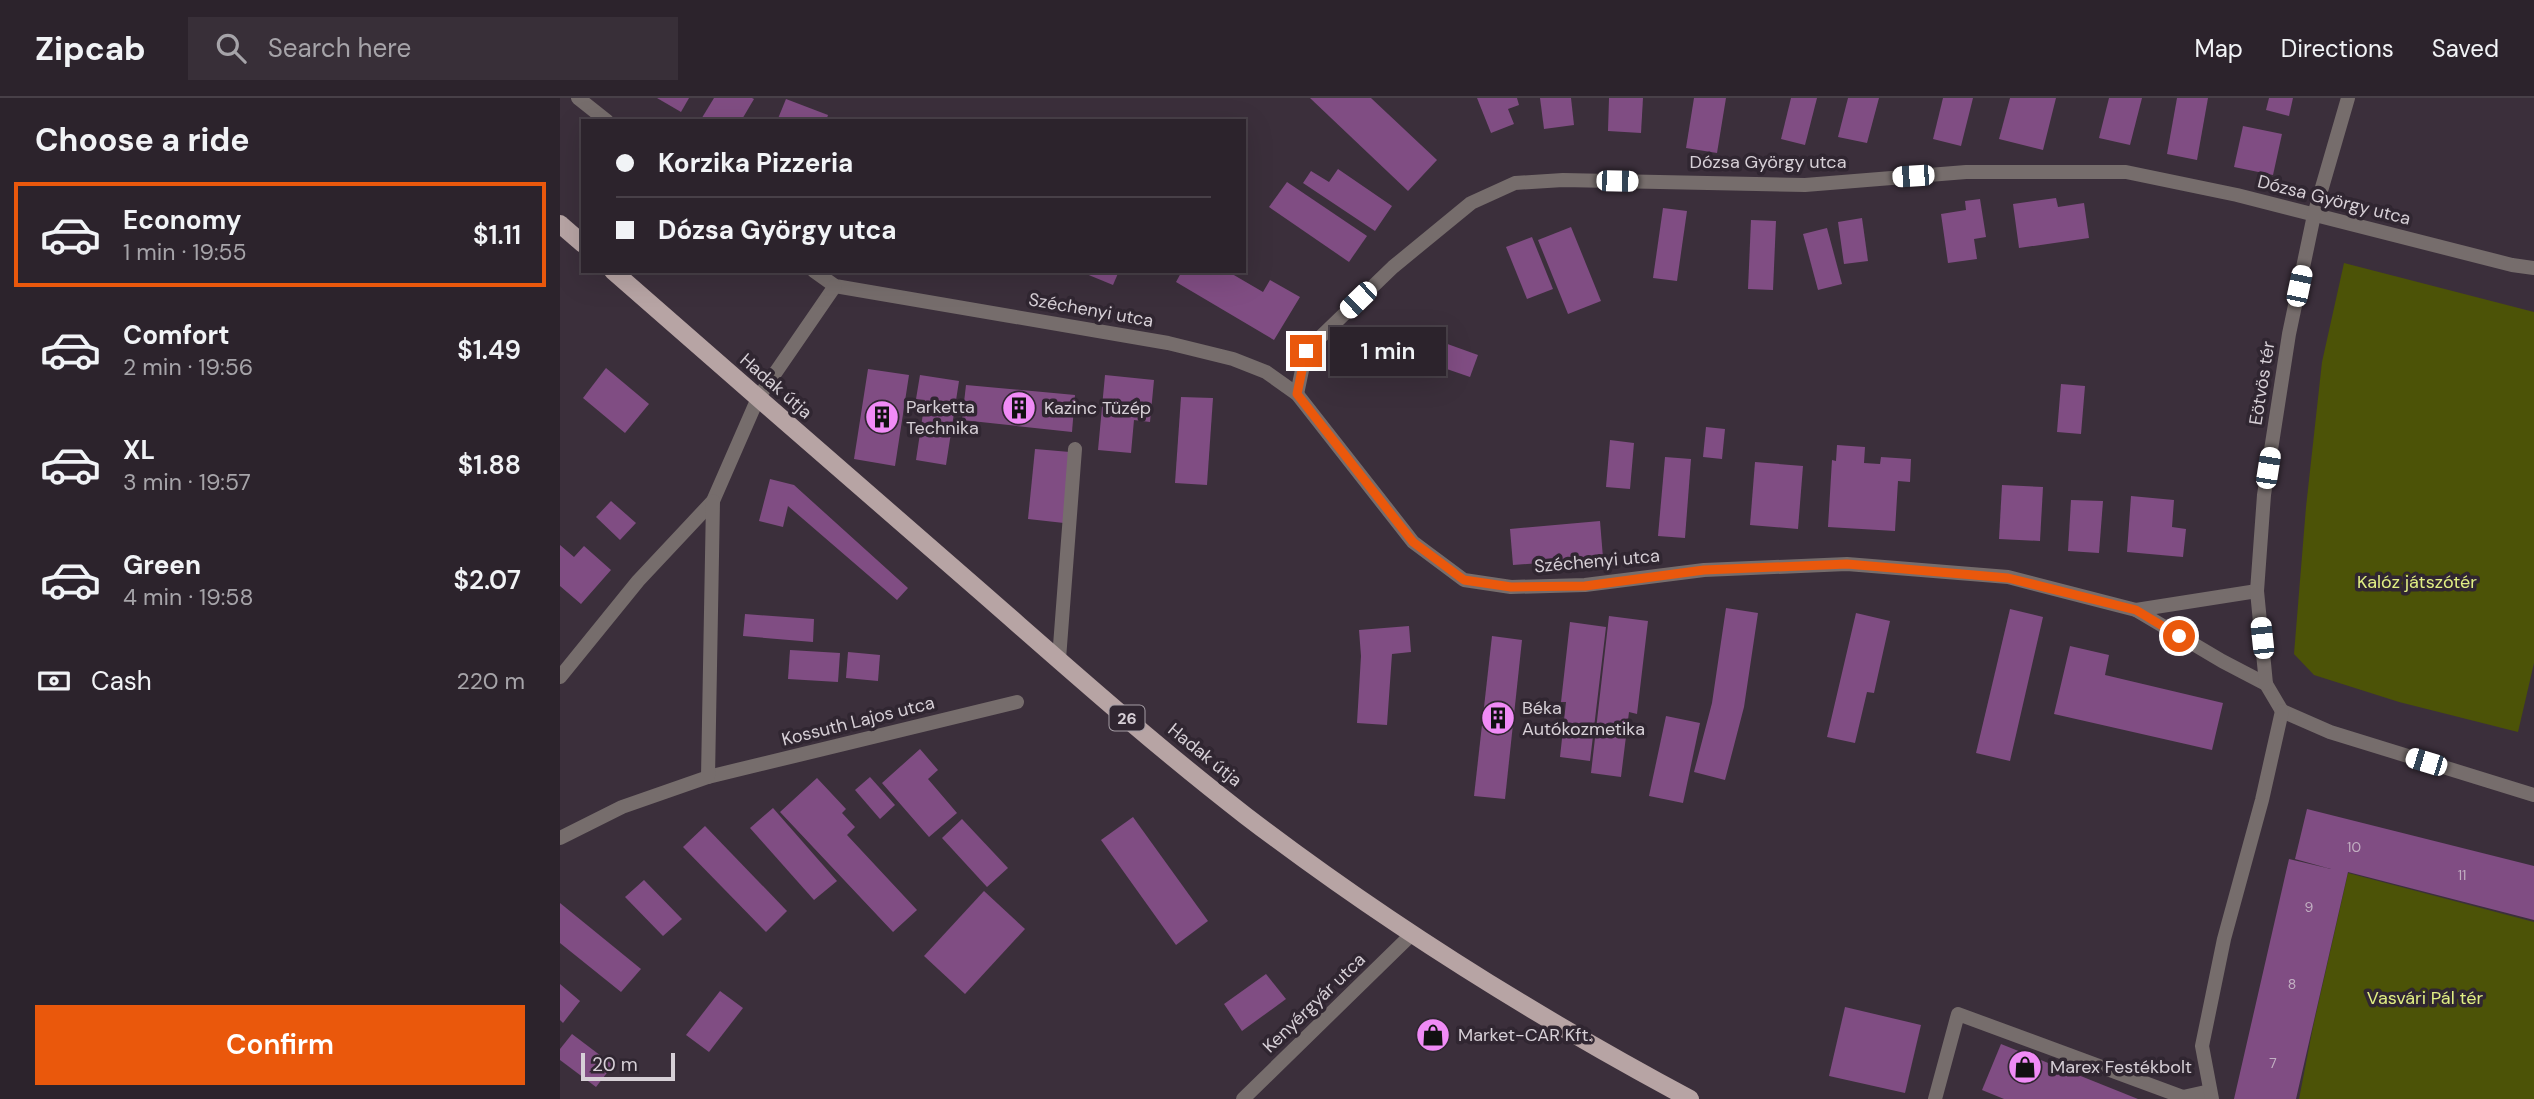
<!DOCTYPE html>
<html lang="en">
<head>
<meta charset="utf-8">
<style>
	body { margin:0; font-family:"DM Sans",sans-serif; background:#382f38; color:#f1f3f6; height:100vh; display:flex; flex-direction:column; font-size:26px; white-space:nowrap }
	* { box-sizing:border-box; margin:0 }
	p { font-size:23px; color:#a6a4a9 }
	.icon { flex:none; width:38px; height:38px; fill:none; stroke:currentColor; stroke-width:2; stroke-linecap:round; stroke-linejoin:round }
	.map { position:relative; flex:1; overflow:hidden }
	.panel { display:flex; flex-direction:column; background:#2c232c; width:560px }
	.panel>* { flex:none }
	.banner { position:absolute; left:21px; top:21px; width:665px; height:154px; border-radius:0px; box-shadow:0 7px 28px #0002,0 0 0 2px #484048; display:grid; align-content:center; height:154px; padding:0 35px; background:#2c232c }
	.scale { position:absolute; left:21px; bottom:18px; width:94px; box-sizing:border-box; padding-left:7px; border:4px solid #d7d0d7; border-top:0; font-size:19px; line-height:24px; white-space:nowrap; color:#d7d0d7; -webkit-text-stroke:5px #302631; paint-order:stroke }
	.end { position:absolute; width:32px; height:32px; margin:-16px; border:9px solid #ea580c; background:#fff; box-shadow:0 0 0 4px #fff }
	.from { border-radius:50% }
	.bubble { position:absolute; height:49px; border-radius:0px; background:#2c232c; box-shadow:0 7px 28px #0002,0 0 0 2px #484048; font-size:23px; font-weight:600; line-height:49px; text-align:center }
	.car { position:absolute; width:21px; height:42px; margin:-21px -10px; border-radius:9px; box-shadow:0 0 5px 2px #0007; background:linear-gradient(#fff 24%,#345 0 40%,#fff 0 76%,#345 0 86%,#fff 0) }
	.banner b { display:flex; align-items:center; gap:24px; height:66px; font-size:26px }
	.banner b+b { border-top:2px solid #484048 }
	.banner i { width:18px; height:18px; background:#f1f3f6 }
	ul { padding:0; list-style:none }
	li { display:flex; align-items:center; gap:21px; height:105px; margin:0 14px 10px; padding:0 21px; border:4px solid transparent; border-radius:0px }
	li div { flex:1 }
	li b { display:block; font-size:26px }
	li em { font-style:normal; font-weight:600 }
	li.on { border-color:#ea580c }
	li>.icon { width:63px; height:63px; stroke-width:1.5 }
	h2 { padding:0 35px; font-size:32px; line-height:84px }
	.pay { display:flex; align-items:center; gap:18px; height:77px; padding:0 35px; font-size:26px }
	.pay p { margin-inline-start:auto }
	.primary-button { display:flex; gap:14px; margin-top:auto; padding:14px 35px }
	.primary-button a { flex:1; height:80px; border-radius:0px; background:#ea580c; color:#fff; font-size:28px; font-weight:600; line-height:80px; text-align:center }
	header { display:flex; align-items:center; gap:42px; box-sizing:border-box; height:98px; padding:0 35px; background:#2c232c; border-bottom:2px solid #484048 }
	header strong { font-size:33px }
	nav { display:flex; gap:38px; margin-inline-start:auto; font-size:24px }
	.search { width:490px; height:63px; background:#382f38; display:flex; align-items:center; gap:18px; box-sizing:border-box; padding:0 24px; border-radius:0px; color:#a6a4a9; font-size:26px }
	main { display:flex; flex:1; min-height:0 }
	.map>svg:first-child { display:block }
	.green { fill:#4c5307 }
	.building { fill:#804d83 }
	.lines { fill:none; stroke-linecap:round; stroke-linejoin:round }
	.lane { stroke:#766d6c; stroke-width:14 }
	.street { stroke:#766d6c; stroke-width:14 }
	.primary { stroke:#b7a4a4; stroke-width:18 }
	.route { stroke:#ea580c; stroke-width:9 }
	.labels { text-anchor:middle; dominant-baseline:central; stroke-width:7; stroke-linejoin:round; paint-order:stroke }
	.number-label { font-size:14px; fill:#c1afc2 }
	.shield { fill:#302631; stroke:#a59da5; stroke-width:2 }
	.shield-label { font-size:16px; font-weight:bold; fill:#d7d0d7 }
	.street-label { font-size:18px; fill:#d7d0d7; stroke:#302631 }
	.poi-label { font-size:18px; fill:#d7d0d7; stroke:#302631; text-anchor:start }
	.park-label { font-size:18px; fill:#e1ef84; stroke:#302631 }
</style>
</head>
<body>
<header>
<strong>Zipcab</strong>
<div class="search"><svg class="icon" aria-label="search" viewBox="0 0 24 24"><circle cx="10" cy="10" r="6"/><path d="M15 15l6 6"/></svg>Search here</div>
<nav><a>Map</a><a>Directions</a><a>Saved</a></nav>
</header>
<main>
<section class="panel">
<h2>Choose a ride</h2>
<ul>
<li class="on"><svg class="icon" aria-label="car" viewBox="0 0 24 24"><path d="M5 17H2v-5l4-1 3-4h7l3 4 3 1v5h-3M9 17h6M6 11h13"/><circle cx="7" cy="17" r="2"/><circle cx="17" cy="17" r="2"/></svg><div><b>Economy</b><p>1 min · 19:55</p></div><em>$1.11</em></li>
<li><svg class="icon" aria-label="car" viewBox="0 0 24 24"><path d="M5 17H2v-5l4-1 3-4h7l3 4 3 1v5h-3M9 17h6M6 11h13"/><circle cx="7" cy="17" r="2"/><circle cx="17" cy="17" r="2"/></svg><div><b>Comfort</b><p>2 min · 19:56</p></div><em>$1.49</em></li>
<li><svg class="icon" aria-label="car" viewBox="0 0 24 24"><path d="M5 17H2v-5l4-1 3-4h7l3 4 3 1v5h-3M9 17h6M6 11h13"/><circle cx="7" cy="17" r="2"/><circle cx="17" cy="17" r="2"/></svg><div><b>XL</b><p>3 min · 19:57</p></div><em>$1.88</em></li>
<li><svg class="icon" aria-label="car" viewBox="0 0 24 24"><path d="M5 17H2v-5l4-1 3-4h7l3 4 3 1v5h-3M9 17h6M6 11h13"/><circle cx="7" cy="17" r="2"/><circle cx="17" cy="17" r="2"/></svg><div><b>Green</b><p>4 min · 19:58</p></div><em>$2.07</em></li>
</ul>
<div class="pay"><svg class="icon" aria-label="cash" viewBox="0 0 24 24"><path d="M3 7h18v10H3z"/><circle cx="12" cy="12" r="2"/></svg>Cash<p>220 m</p></div>
<div class="primary-button"><a>Confirm</a></div>
</section>
<div class="map">
<svg width="1974" height="1001" viewBox="0 0 1974 1001">
	<rect width="100%" height="100%" fill="#3b2f3b"/>
	<!-- green -->
	<g class="green">
		<polygon points="1784,165 1974,214 1974,565 1958,634 1839,604 1754,577 1734,556 1746,409 1762,264"/>
		<polygon points="1788,775 1974,824 1974,1001 1739,1001 1753,929"/>
	</g>
	<!-- building -->
	<g class="building">
		<polygon points="97,0 129,0 121,14"/>
		<polygon points="154,0 192,0 194,1 181,23 140,23"/>
		<polygon points="750,0 811,0 877,62 848,93"/>
		<polygon points="917,0 957,0 959,7 948,11 954,26 931,35"/>
		<polygon points="980,0 1011,0 1014,27 984,31"/>
		<polygon points="1049,0 1083,0 1081,35 1048,33"/>
		<polygon points="1134,0 1166,0 1157,55 1126,50"/>
		<polygon points="1231,0 1257,0 1245,47 1221,41"/>
		<polygon points="1288,0 1319,0 1307,45 1278,39"/>
		<polygon points="1383,0 1413,0 1401,48 1373,41"/>
		<polygon points="1450,0 1496,0 1483,52 1439,41"/>
		<polygon points="1549,0 1582,0 1570,47 1539,40"/>
		<polygon points="1617,0 1648,0 1637,62 1607,56"/>
		<polygon points="1709,0 1733,0 1729,18 1706,12"/>
		<polygon points="226,1 268,17 266,23 217,23"/>
		<polygon points="1683,28 1722,36 1713,77 1674,69"/>
		<polygon points="778,71 832,108 815,133 743,85 751,73 769,84"/>
		<polygon points="727,84 807,138 789,164 709,109"/>
		<polygon points="1496,100 1498,109 1524,105 1529,140 1459,150 1453,106"/>
		<polygon points="1420,101 1426,139 1414,141 1417,161 1388,165 1381,116 1406,112 1405,103"/>
		<polygon points="1103,110 1127,113 1117,183 1093,180"/>
		<polygon points="1302,120 1308,163 1284,166 1278,124"/>
		<polygon points="1191,122 1216,123 1213,192 1188,191"/>
		<polygon points="1011,129 1041,203 1008,216 978,142"/>
		<polygon points="1267,130 1282,186 1258,192 1243,136"/>
		<polygon points="972,139 993,191 967,201 946,149"/>
		<polygon points="519,173 559,173 553,187"/>
		<polygon points="622,173 667,173 703,194 710,182 740,199 714,242 616,184"/>
		<polygon points="857,235 918,257 910,279 849,258"/>
		<polygon points="46,270 89,306 65,335 23,300"/>
		<polygon points="308,271 349,277 335,368 294,361"/>
		<polygon points="360,277 399,283 386,367 356,362 365,302 356,301"/>
		<polygon points="545,277 594,282 590,324 574,322 571,355 538,352"/>
		<polygon points="1501,286 1525,288 1521,336 1497,334"/>
		<polygon points="406,287 515,297 512,334 402,322"/>
		<polygon points="621,299 653,300 647,387 615,385"/>
		<polygon points="1146,329 1165,331 1162,361 1143,359"/>
		<polygon points="1050,342 1074,345 1070,391 1046,389"/>
		<polygon points="1277,347 1305,349 1304,365 1320,366 1321,359 1351,361 1350,384 1338,383 1335,433 1268,429 1272,362 1276,363"/>
		<polygon points="475,351 510,354 504,425 468,421"/>
		<polygon points="1105,359 1131,361 1125,440 1098,438"/>
		<polygon points="1195,364 1243,368 1238,431 1190,427"/>
		<polygon points="210,381 234,387 348,490 337,502 228,408 223,429 199,423"/>
		<polygon points="1442,387 1483,389 1480,443 1439,441"/>
		<polygon points="1571,398 1614,402 1612,429 1626,431 1623,459 1567,454"/>
		<polygon points="1511,402 1543,403 1539,455 1508,453"/>
		<polygon points="51,403 76,425 60,442 36,419"/>
		<polygon points="1040,423 1043,460 953,467 950,431"/>
		<polygon points="0,447 14,459 24,448 51,472 21,506 0,488"/>
		<polygon points="1166,510 1198,515 1184,609 1165,682 1134,674 1152,605"/>
		<polygon points="1450,511 1483,519 1450,663 1416,655"/>
		<polygon points="1296,515 1330,523 1314,595 1307,594 1295,645 1267,639"/>
		<polygon points="185,516 254,521 253,544 183,538"/>
		<polygon points="1049,518 1088,523 1077,616 1069,614 1061,679 1031,675"/>
		<polygon points="1010,524 1046,529 1030,663 1000,659 1006,604 1001,604"/>
		<polygon points="849,528 851,554 832,556 827,627 797,625 801,558 799,532"/>
		<polygon points="932,538 962,542 945,701 914,698"/>
		<polygon points="1510,548 1549,557 1545,577 1663,605 1652,652 1494,616"/>
		<polygon points="230,552 280,555 278,584 228,581"/>
		<polygon points="288,554 320,557 318,583 286,580"/>
		<polygon points="1106,618 1140,625 1123,705 1089,698"/>
		<polygon points="360,651 378,672 368,681 397,715 369,739 322,685"/>
		<polygon points="310,679 335,707 320,721 295,692"/>
		<polygon points="257,680 286,711 282,715 295,729 287,737 357,812 333,834 220,714"/>
		<polygon points="213,710 277,783 254,802 190,730"/>
		<polygon points="1747,711 1974,768 1974,822 1788,774 1736,1001 1674,1001 1729,761 1771,771 1735,761"/>
		<polygon points="573,719 648,823 616,847 541,742"/>
		<polygon points="402,721 448,770 427,789 382,740"/>
		<polygon points="145,728 227,813 206,834 123,749"/>
		<polygon points="84,782 122,821 103,838 65,799"/>
		<polygon points="424,793 465,831 405,896 364,858"/>
		<polygon points="0,805 81,871 61,894 0,845"/>
		<polygon points="706,876 726,901 682,933 664,906"/>
		<polygon points="0,886 20,903 3,925 0,922"/>
		<polygon points="160,893 183,910 149,954 126,937"/>
		<polygon points="1285,909 1361,927 1345,995 1269,978"/>
		<polygon points="12,936 53,967 36,989 0,962 0,951"/>
		<polygon points="1441,946 1578,1001 1444,1001 1422,992"/>
	</g>
	<g class="lines">
		<!-- lane -->
		<g class="lane">
			<polyline points="499,561 515,351"/>
			<polyline points="1375,1001 1398,916 1623,999 1650,993"/>
		</g>
		<!-- street -->
		<g class="street">
			<polyline points="18,0 47,23"/>
			<polyline points="254,173 275,188 608,245 673,261 706,274 737,296 853,444 904,482 951,489 1025,487 1144,472 1287,466 1448,479 1576,512 1662,563 1706,586 1722,613"/>
			<polyline points="737,296 746,253 833,169 911,105 955,85 1003,82 1245,87 1406,74 1566,74 1677,97 1952,167 1974,170"/>
			<polyline points="1576,512 1697,493"/>
			<polyline points="0,579 78,483 153,403 198,300 275,188"/>
			<polyline points="1706,586 1697,493 1704,397 1729,236 1754,117 1788,0"/>
			<polyline points="1722,613 1770,634 1974,697"/>
			<polyline points="148,679 457,604"/>
			<polyline points="0,740 62,709 148,679 153,403"/>
			<polyline points="683,1001 852,836"/>
			<polyline points="1652,1001 1642,948 1664,841 1702,702 1722,613"/>
		</g>
		<!-- primary -->
		<g class="primary">
			<polyline points="0,126 23,146"/>
			<path d="M53,173C175,280 297,386 420,493C507,569 594,647 686,718C826,825 975,918 1130,1001"/>
		</g>
	</g>
	<g class="lines">
		<!-- route -->
		<polyline class="route" points="746,253 737,296 853,444 904,482 951,489 1025,488 1144,472 1287,466 1448,480 1576,512 1619,538"/>
	</g>
	<!-- icons -->
	<defs>
		<g id="building-disc" transform="scale(1.75)"><circle r="9.5" fill="#f08bf6" stroke="#302631"/><path d="M-4-6H4V6H1V3H-1V6H-4ZM-2.5-4.3h1.7v1.8h-1.7ZM.8-4.3h1.7v1.8H.8ZM-2.5-1h1.7V.8h-1.7ZM.8-1h1.7V.8H.8Z" fill="#111"/></g>
		<g id="shop-disc" transform="scale(1.75)"><circle r="9.5" fill="#f08bf6" stroke="#302631"/><path d="M-5-2.5h2.3a2.7 3.5 0 0 1 5.4 0H5L5.5 6h-11ZM-1.5-2.5h3a1.5 2.3 0 0 0-3 0Z" fill="#111"/></g>
	</defs>
	<g fill-rule="evenodd">
		<use href="#building-disc" x="459" y="310"/>
		<use href="#building-disc" x="322" y="319"/>
		<use href="#building-disc" x="938" y="620"/>
		<use href="#shop-disc" x="873" y="937"/>
		<use href="#shop-disc" x="1465" y="969"/>
	</g>
	<g class="labels">
		<!-- number labels -->
		<g class="number-label">
			<text x="1794" y="749">10</text>
			<text x="1902" y="777">11</text>
			<text x="1749" y="809">9</text>
			<text x="1732" y="886">8</text>
			<text x="1713" y="965">7</text>
		</g>
		<!-- shield labels -->
		<rect class="shield" x="549.5" y="607.5" width="35" height="25" rx="5"/>
		<g class="shield-label">
			<text x="567" y="620">26</text>
		</g>
		<!-- street labels -->
		<g class="street-label">
			<text x="1208" y="64">Dózsa György utca</text>
			<text transform="translate(1774 102) rotate(14)">Dózsa György utca</text>
			<text transform="translate(531 212) rotate(10)">Széchenyi utca</text>
			<text transform="translate(1702 285) rotate(-81)">Eötvös tér</text>
			<text transform="translate(216 288) rotate(41)">Hadak útja</text>
			<text transform="translate(1037 463) rotate(-5)">Széchenyi utca</text>
			<text transform="translate(298 623) rotate(-14)">Kossuth Lajos utca</text>
			<text transform="translate(645 657) rotate(39)">Hadak útja</text>
			<text transform="translate(754 905) rotate(-44)">Kenyérgyár utca</text>
		</g>
		<!-- poi labels -->
		<g class="poi-label">
			<text x="346" y="309">Parketta<tspan x="346" dy="21">Technika</tspan></text>
			<text x="484" y="310">Kazinc Tüzép</text>
			<text x="962" y="610">Béka<tspan x="962" dy="21">Autókozmetika</tspan></text>
			<text x="898" y="937">Market-CAR Kft.</text>
			<text x="1490" y="969">Marex Festékbolt</text>
		</g>
		<!-- park labels -->
		<g class="park-label">
			<text x="1857" y="484">Kalóz játszótér</text>
			<text x="1865" y="900">Vasvári Pál tér</text>
		</g>
	</g>
</svg>
<div class="scale">20 m</div>
<i class="end from" style="left:1619px;top:538px"></i>
<i class="end" style="left:746px;top:253px"></i>
<div class="bubble" style="left:770px;top:229px;width:116px">1 min</div>
<i class="car" style="left:1353px;top:78px;rotate:266deg"></i>
<i class="car" style="left:1057px;top:83px;rotate:91deg"></i>
<i class="car" style="left:1739px;top:188px;rotate:12deg"></i>
<i class="car" style="left:798px;top:202px;rotate:226deg"></i>
<i class="car" style="left:1708px;top:370px;rotate:9deg"></i>
<i class="car" style="left:1702px;top:540px;rotate:354deg"></i>
<i class="car" style="left:1866px;top:664px;rotate:287deg"></i>
<div class="banner">
<b><i class="from"></i>Korzika Pizzeria</b>
<b><i></i>Dózsa György utca</b>
</div>
</div>
</main>
</body>
</html>
